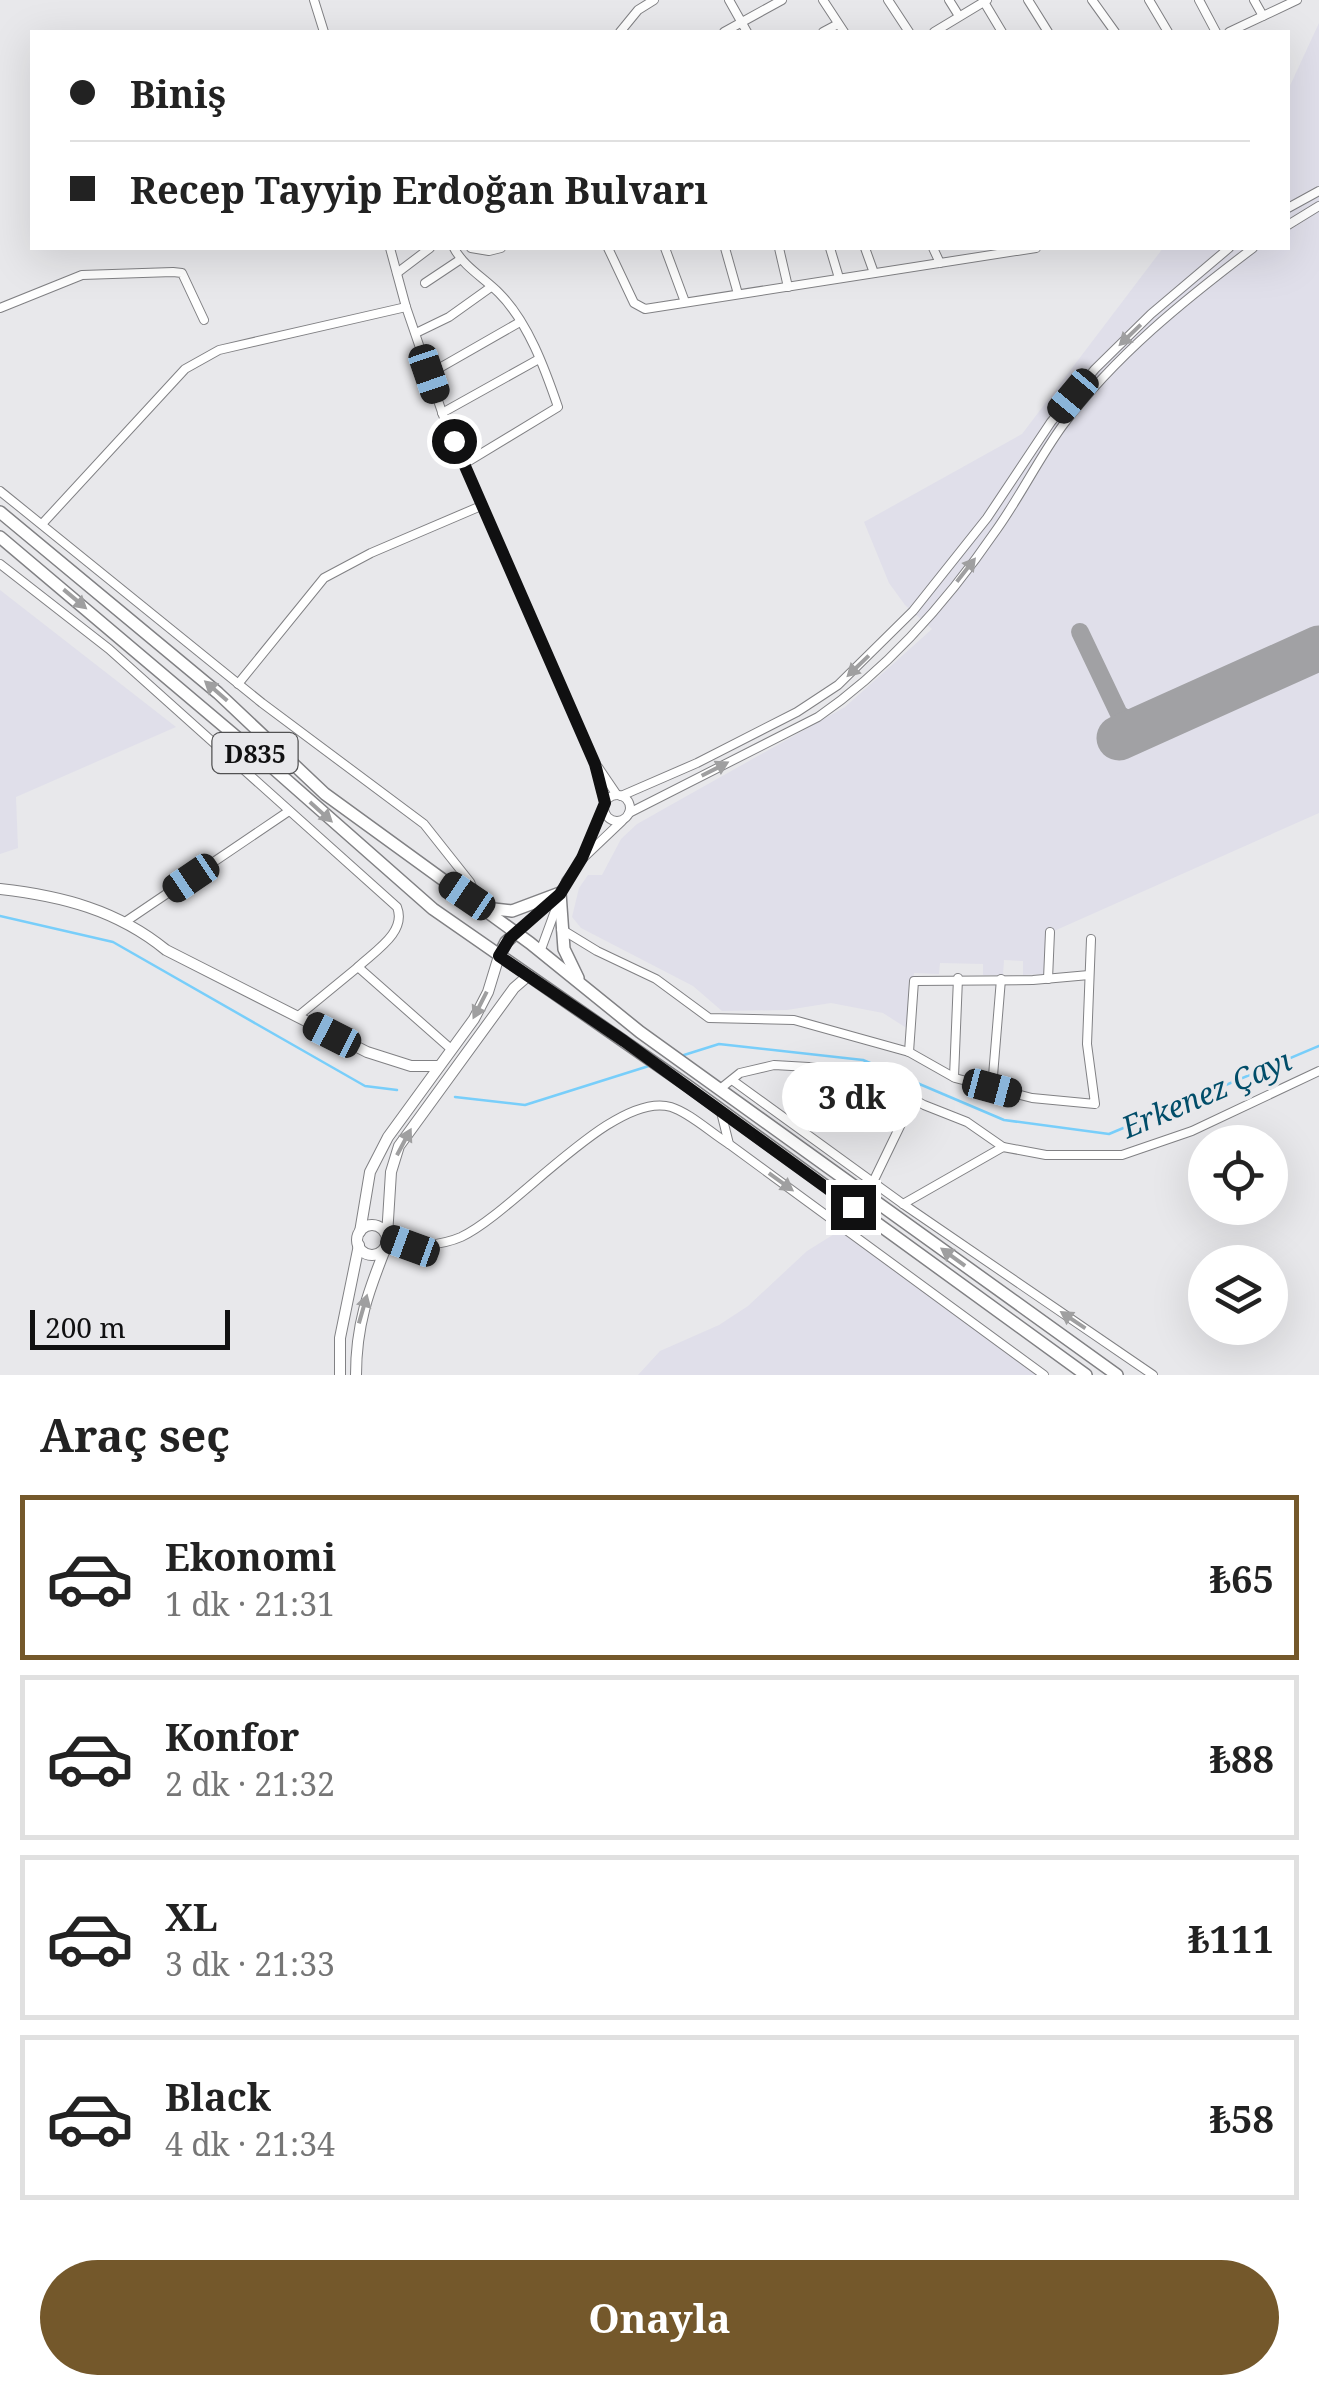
<!DOCTYPE html>
<html lang="tr">
<head>
<meta charset="utf-8">
<style>
	body { margin:0; font-family:"Noto Serif",serif; background:#f2f2f2; color:#222; height:100vh; display:flex; flex-direction:column; font-size:38px; white-space:nowrap }
	* { box-sizing:border-box; margin:0 }
	p { font-size:32px; color:#767676 }
	.icon { flex:none; width:55px; height:55px; fill:none; stroke:currentColor; stroke-width:2; stroke-linecap:round; stroke-linejoin:round }
	.map { position:relative; height:1375px; overflow:hidden }
	.side { display:flex; flex-direction:column; background:#fff; flex:1 }
	.side>* { flex:none }
	.top-card { position:absolute; left:30px; top:30px; width:1260px; height:220px; border-radius:0px; box-shadow:0 10px 40px #0002; display:grid; align-content:center; height:220px; padding:0 40px; background:#fff }
	.controls { position:absolute; left:1188px; top:1125px; display:grid; gap:20px }
	.controls a { display:grid; place-items:center; width:100px; height:100px; border-radius:50%; background:#fff; box-shadow:0 10px 40px #0002; font-size:50px }
	.scale { position:absolute; left:30px; bottom:25px; width:200px; box-sizing:border-box; padding-left:10px; border:5px solid #101011; border-top:0; font-size:28px; line-height:35px; white-space:nowrap; color:#101011; -webkit-text-stroke:8px #e8e8eb; paint-order:stroke }
	.end { position:absolute; width:45px; height:45px; margin:-22px; border:12px solid #101011; background:#fff; box-shadow:0 0 0 5px #fff }
	.from { border-radius:50% }
	.bubble { position:absolute; height:70px; border-radius:35px; background:#fff; box-shadow:0 10px 40px #0002; font-size:32px; font-weight:700; line-height:70px; text-align:center }
	.car { position:absolute; width:30px; height:60px; margin:-30px -15px; border-radius:12px; box-shadow:0 0 8px 2px #0007; background:linear-gradient(#222 24%,#8ab4d8 0 40%,#222 0 76%,#8ab4d8 0 86%,#222 0) }
	.top-card b { display:flex; align-items:center; gap:35px; height:95px; font-size:38px }
	.top-card b+b { border-top:2px solid #e0e0e0 }
	.top-card i { width:25px; height:25px; background:#222 }
	ul { padding:0; list-style:none }
	li { display:flex; align-items:center; gap:30px; height:165px; margin:0 20px 15px; padding:0 20px; border:5px solid #e0e0e0; border-radius:0px }
	li div { flex:1 }
	li b { display:block; font-size:38px }
	li em { font-style:normal; font-weight:700 }
	li.current { border-color:#74582b }
	li>.icon { width:90px; height:90px; stroke-width:1.5 }
	h2 { padding:0 40px; font-size:45px; line-height:120px }
	.button { display:flex; gap:20px; margin-top:auto; padding:20px 40px }
	.button a { flex:1; height:115px; border-radius:60px; background:#74582b; color:#fff; font-size:40px; font-weight:700; line-height:115px; text-align:center }
	.map>svg:first-child { display:block }
	.built { fill:#e0dfea }
	.lines { fill:none; stroke-linecap:round; stroke-linejoin:round }
	.stream { stroke:#78cefa; stroke-width:2.5 }
	.taxiway { stroke:#a1a1a4; stroke-width:18 }
	.runway { stroke:#a1a1a4; stroke-width:45 }
	.minor-casing { stroke:#818184; stroke-width:10 }
	.major-casing { stroke:#818184; stroke-width:12 }
	.highway-casing { stroke:#818184; stroke-width:14 }
	.minor { stroke:#fff; stroke-width:8 }
	.major { stroke:#fff; stroke-width:10 }
	.highway { stroke:#fff; stroke-width:11 }
	.oneway { fill:#9f9fa0 }
	.route { stroke:#101011; stroke-width:12 }
	.labels { text-anchor:middle; dominant-baseline:central; stroke-width:8; stroke-linejoin:round; paint-order:stroke }
	.shield { fill:#e8e8eb; stroke:#515152; stroke-width:2.5 }
	.shield-label { font-size:25px; font-weight:bold; fill:#101011 }
	.water-label { font-size:30px; font-style:italic; fill:#014d69; stroke:#e8e8eb }
</style>
</head>
<body>
<div class="map">
<svg width="1319" height="1375" viewBox="0 0 1319 1375">
	<rect width="100%" height="100%" fill="#e8e8eb"/>
	<!-- built -->
	<g class="built">
		<polygon points="1319,23 1319,813 1054,931 1049,926 1045,974 1023,975 1023,961 1004,960 1003,975 983,975 983,964 940,963 939,974 914,973 908,1029 883,1013 831,1003 787,1010 722,1011 693,986 581,928 572,917 579,888 588,875 602,875 621,839 637,824 845,707 932,629 905,605 889,583 864,522 1022,434 1163,248 1288,248 1288,90"/>
		<polygon points="0,590 176,727 16,797 18,848 0,854"/>
		<polygon points="839,1231 854,1235 1044,1375 638,1375 660,1351 719,1325 748,1306 807,1251"/>
	</g>
	<g class="lines">
		<!-- stream -->
		<g class="stream">
			<polyline points="0,916 113,942 365,1086 397,1090"/>
			<polyline points="684,1055 719,1044 863,1060 1004,1120 1109,1134 1319,1046"/>
			<polyline points="455,1097 525,1105 652,1065"/>
		</g>
		<!-- taxiway -->
		<polyline class="taxiway" points="1080,632 1119,714 1141,728"/>
		<!-- runway -->
		<polyline class="runway" points="1119,738 1319,648"/>
		<!-- minor casing -->
		<g class="minor-casing">
			<g id="minor">
				<polyline points="314,0 324,32"/>
				<polyline points="729,0 747,32"/>
				<polyline points="823,0 844,32"/>
				<polyline points="888,0 909,32"/>
				<polyline points="949,0 959,16"/>
				<polyline points="1028,0 1048,32"/>
				<polyline points="1092,0 1115,32"/>
				<polyline points="1149,0 1168,32"/>
				<polyline points="1199,0 1216,32"/>
				<polyline points="1254,0 1263,16"/>
				<polyline points="984,2 1002,32"/>
				<polyline points="620,32 638,10 654,0"/>
				<polyline points="724,32 782,0"/>
				<polyline points="823,32 838,24"/>
				<polyline points="934,32 987,0"/>
				<polyline points="1229,32 1297,0"/>
				<polyline points="1288,208 1319,191"/>
				<polyline points="1288,225 1319,206"/>
				<polyline points="390,248 406,307 444,418 595,764 605,803"/>
				<path d="M454,248C463,266 484,278 499,293C528,322 545,369 558,407L464,464"/>
				<polyline points="471,248 489,251 501,248"/>
				<polyline points="608,248 634,303 645,309 1036,248"/>
				<polyline points="665,248 685,302"/>
				<polyline points="725,248 738,294"/>
				<polyline points="779,248 788,287"/>
				<polyline points="830,248 839,278"/>
				<polyline points="865,248 874,273"/>
				<polyline points="933,248 940,263"/>
				<polyline points="397,273 430,248"/>
				<polyline points="425,283 461,259"/>
				<polyline points="0,308 82,275 173,272 182,273 204,320"/>
				<polyline points="416,333 449,317 491,287"/>
				<polyline points="429,374 520,322"/>
				<polyline points="442,413 539,359"/>
				<polyline points="0,491 262,703 424,824 470,882 479,902"/>
				<polyline points="43,523 185,369 219,350 406,307"/>
				<path d="M0,564L109,649L397,907C407,932 375,951 358,967L451,1049"/>
				<polyline points="238,684 324,578 371,553 481,506"/>
				<polyline points="598,767 617,795"/>
				<circle cx="617" cy="808" r="13"/>
				<polyline points="621,796 697,763 797,712 838,685 913,611 987,518 1051,422 1095,369 1151,314 1229,248"/>
				<path d="M629,813L818,717C889,668 949,599 997,529C1021,495 1039,458 1063,425C1116,355 1183,301 1253,248"/>
				<polyline points="582,859 622,821"/>
				<polyline points="125,922 289,811"/>
				<polyline points="561,929 597,951 656,979 709,1018 794,1020 909,1052 955,1078 1032,1098 1095,1104 1087,1044 1091,939"/>
				<polyline points="516,933 557,897"/>
				<polyline points="540,952 566,881 582,859 604,806"/>
				<polyline points="1048,979 1050,932"/>
				<polyline points="297,1017 358,967"/>
				<polyline points="909,1052 914,981 1033,980 1089,975"/>
				<polyline points="954,1077 958,978"/>
				<polyline points="732,1080 903,1204 1153,1375"/>
				<polyline points="992,1088 1001,979"/>
				<polyline points="720,1089 740,1073 774,1065 861,1070 924,1105 967,1122 1003,1147"/>
				<polyline points="721,1112 729,1144 1044,1375"/>
				<polyline points="873,1182 902,1122"/>
				<polyline points="903,1204 1003,1147 1046,1155 1122,1155 1192,1131 1319,1071"/>
				<path d="M386,1246C411,1246 438,1247 461,1237C515,1212 614,1090 671,1107C690,1113 711,1133 729,1144"/>
			</g>
		</g>
		<!-- major casing -->
		<g class="major-casing">
			<g id="major">
				<path d="M0,889C62,896 117,910 166,950L367,1052L411,1066H439"/>
				<circle cx="372" cy="1240" r="15"/>
				<polyline points="360,1232 370,1172 388,1137 474,1019 488,992 499,956"/>
				<polyline points="387,1236 391,1172 399,1146 514,988 529,975"/>
				<polyline points="340,1375 340,1338 359,1245"/>
				<path d="M356,1375C356,1325 368,1292 386,1247"/>
			</g>
		</g>
		<!-- highway casing -->
		<g class="highway-casing">
			<g id="highway">
				<polyline points="0,512 218,693 325,794 530,943 640,1032 1117,1375"/>
				<polyline points="0,537 265,761 433,909 688,1086 1086,1375"/>
				<polyline points="485,908 512,911 560,893 564,949 578,978"/>
				<polyline points="499,956 506,942 516,933"/>
			</g>
		</g>
		<!-- minor -->
		<use href="#minor" class="minor"/>
		<!-- major -->
		<use href="#major" class="major"/>
		<!-- highway -->
		<use href="#highway" class="highway"/>
	</g>
	<!-- one-way arrows -->
	<defs><path id="oneway-solid" d="M-6-.8H1V-3.2L6.5 0L1 3.2V.8H-6Z" transform="scale(2.5)"/></defs>
	<g class="oneway">
		<use href="#oneway-solid" transform="translate(1130 335) rotate(136)"/>
		<use href="#oneway-solid" transform="translate(966 570) rotate(-52)"/>
		<use href="#oneway-solid" transform="translate(75 599) rotate(40)"/>
		<use href="#oneway-solid" transform="translate(858 666) rotate(136)"/>
		<use href="#oneway-solid" transform="translate(216 691) rotate(-139)"/>
		<use href="#oneway-solid" transform="translate(715 769) rotate(-27)"/>
		<use href="#oneway-solid" transform="translate(321 812) rotate(42)"/>
		<use href="#oneway-solid" transform="translate(480 1005) rotate(117)"/>
		<use href="#oneway-solid" transform="translate(404 1142) rotate(-62)"/>
		<use href="#oneway-solid" transform="translate(781 1182) rotate(36)"/>
		<use href="#oneway-solid" transform="translate(953 1257) rotate(-144)"/>
		<use href="#oneway-solid" transform="translate(363 1309) rotate(-74)"/>
		<use href="#oneway-solid" transform="translate(1073 1320) rotate(-146)"/>
	</g>
	<g class="lines">
		<!-- route -->
		<polyline class="route" points="454,441 595,764 605,803 582,858 560,894 510,938 499,956 624,1041 853,1207"/>
	</g>
	<g class="labels">
		<!-- shield labels -->
		<rect class="shield" x="212.5" y="733" width="85" height="40" rx="8"/>
		<g class="shield-label">
			<text x="255" y="753">D835</text>
		</g>
		<!-- water labels -->
		<g class="water-label">
			<text transform="translate(1206 1093) rotate(-23)">Erkenez Çayı</text>
		</g>
	</g>
</svg>
<div class="controls">
<a><svg class="icon" aria-label="locate" viewBox="0 0 24 24"><circle cx="12" cy="12" r="6"/><path d="M12 2v4M12 18v4M2 12h4M18 12h4"/></svg></a>
<a><svg class="icon" aria-label="layers" viewBox="0 0 24 24"><path d="M12 4l9 5-9 5-9-5zM3 14l9 5 9-5"/></svg></a>
</div>
<div class="scale">200 m</div>
<i class="end from" style="left:454px;top:441px"></i>
<i class="end" style="left:853px;top:1207px"></i>
<div class="bubble" style="left:782px;top:1062px;width:140px">3 dk</div>
<i class="car" style="left:429px;top:374px;rotate:161deg"></i>
<i class="car" style="left:1073px;top:396px;rotate:220deg"></i>
<i class="car" style="left:191px;top:878px;rotate:236deg"></i>
<i class="car" style="left:467px;top:896px;rotate:304deg"></i>
<i class="car" style="left:332px;top:1035px;rotate:297deg"></i>
<i class="car" style="left:992px;top:1088px;rotate:105deg"></i>
<i class="car" style="left:410px;top:1246px;rotate:290deg"></i>
<div class="top-card">
<b><i class="from"></i>Biniş</b>
<b><i></i>Recep Tayyip Erdoğan Bulvarı</b>
</div>
</div>
<section class="side">
<h2>Araç seç</h2>
<ul>
<li class="current"><svg class="icon" aria-label="car" viewBox="0 0 24 24"><path d="M5 17H2v-5l4-1 3-4h7l3 4 3 1v5h-3M9 17h6M6 11h13"/><circle cx="7" cy="17" r="2"/><circle cx="17" cy="17" r="2"/></svg><div><b>Ekonomi</b><p>1 dk · 21:31</p></div><em>₺65</em></li>
<li><svg class="icon" aria-label="car" viewBox="0 0 24 24"><path d="M5 17H2v-5l4-1 3-4h7l3 4 3 1v5h-3M9 17h6M6 11h13"/><circle cx="7" cy="17" r="2"/><circle cx="17" cy="17" r="2"/></svg><div><b>Konfor</b><p>2 dk · 21:32</p></div><em>₺88</em></li>
<li><svg class="icon" aria-label="car" viewBox="0 0 24 24"><path d="M5 17H2v-5l4-1 3-4h7l3 4 3 1v5h-3M9 17h6M6 11h13"/><circle cx="7" cy="17" r="2"/><circle cx="17" cy="17" r="2"/></svg><div><b>XL</b><p>3 dk · 21:33</p></div><em>₺111</em></li>
<li><svg class="icon" aria-label="car" viewBox="0 0 24 24"><path d="M5 17H2v-5l4-1 3-4h7l3 4 3 1v5h-3M9 17h6M6 11h13"/><circle cx="7" cy="17" r="2"/><circle cx="17" cy="17" r="2"/></svg><div><b>Black</b><p>4 dk · 21:34</p></div><em>₺58</em></li>
</ul>
<div class="button"><a>Onayla</a></div>
</section>
</body>
</html>
